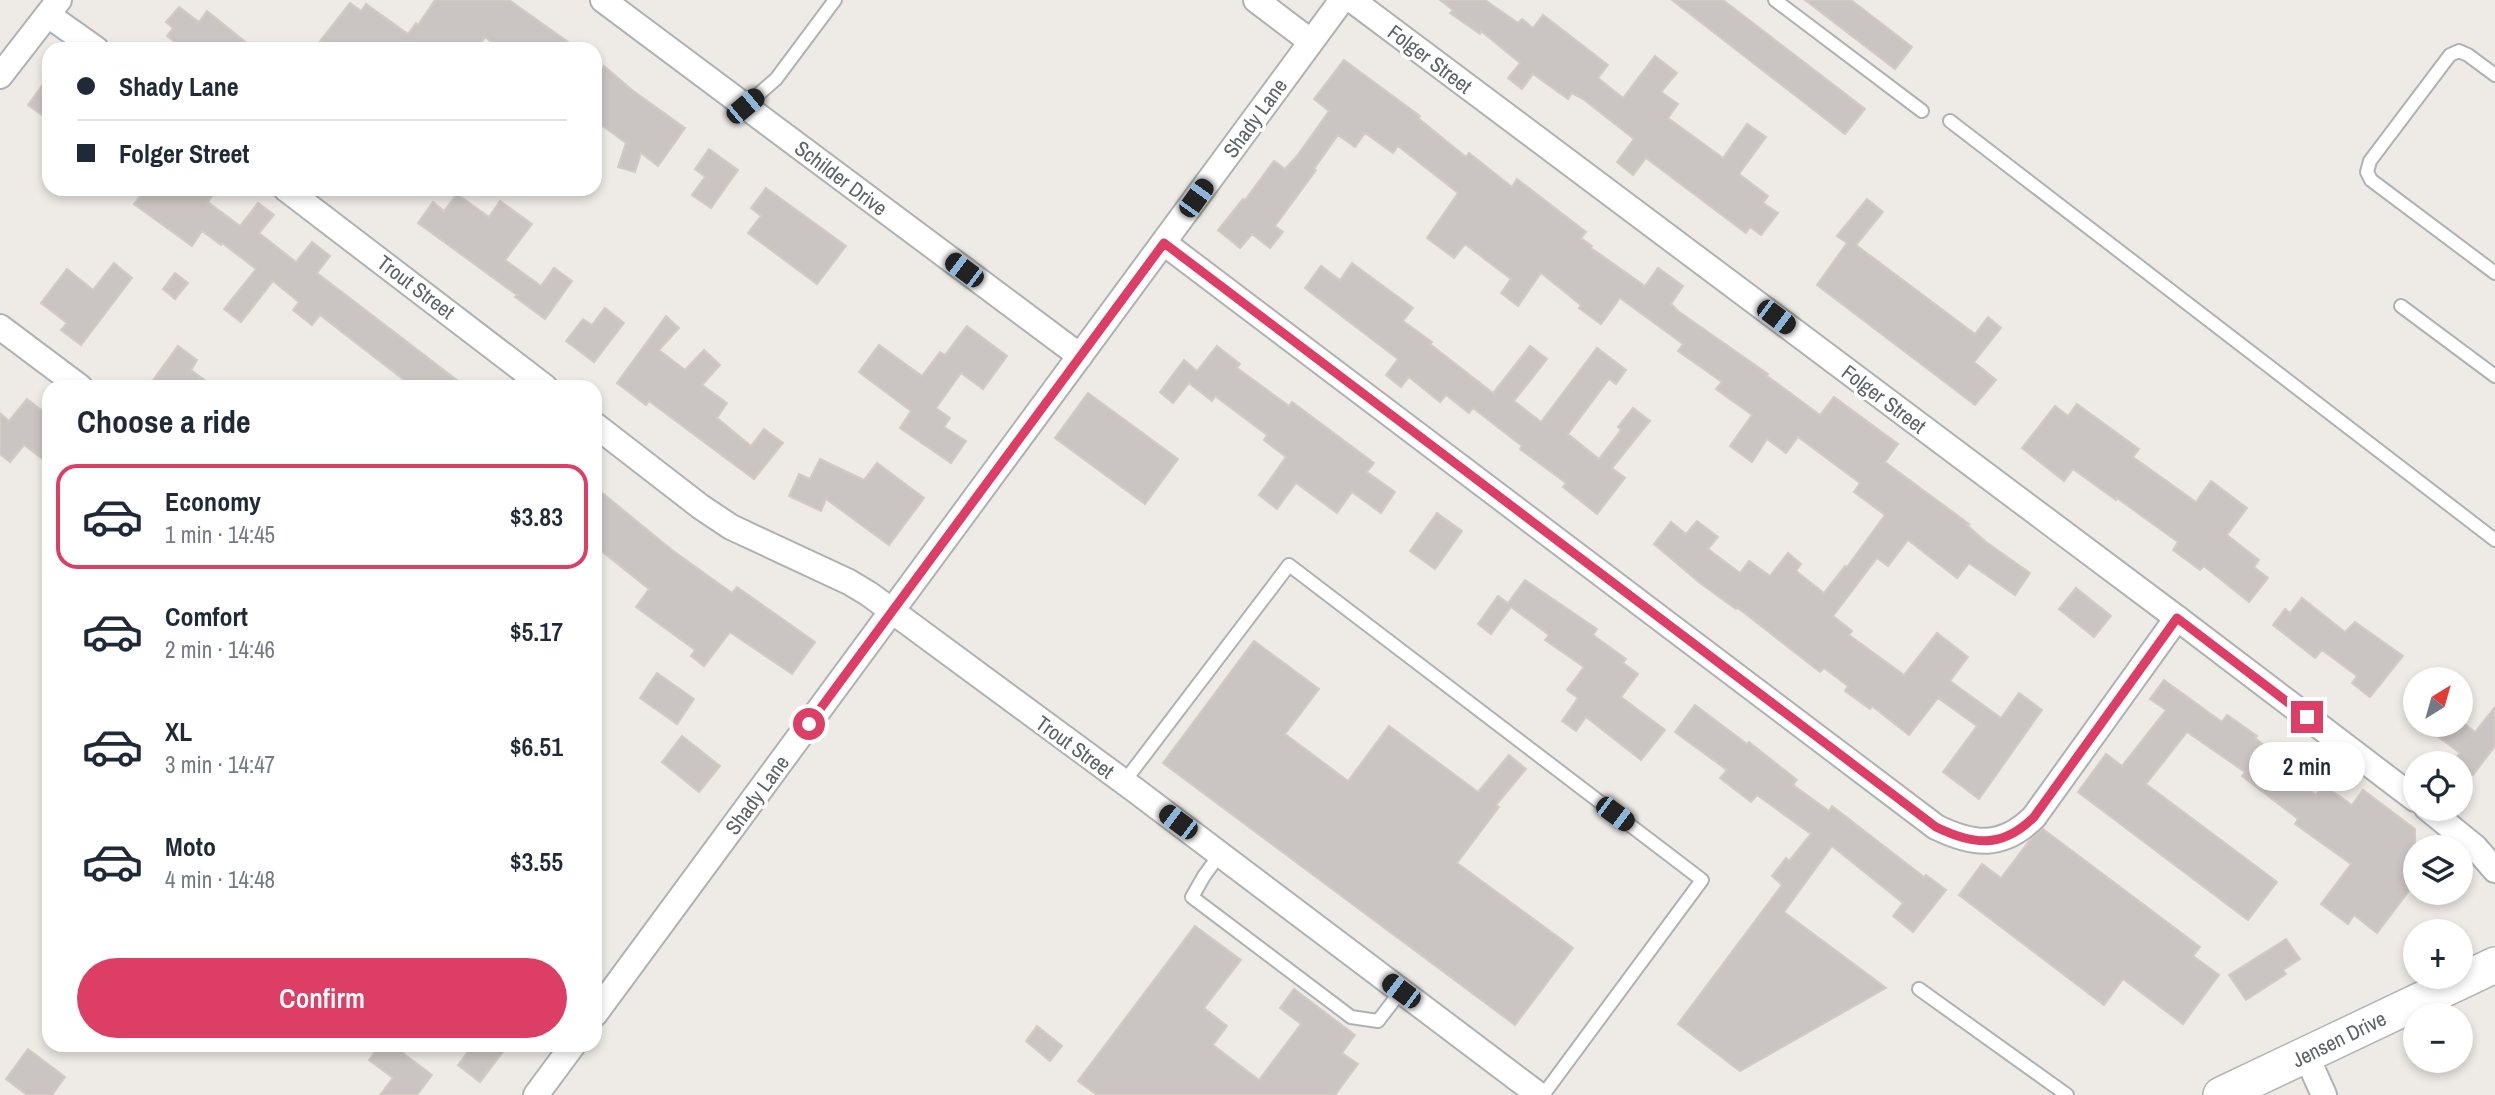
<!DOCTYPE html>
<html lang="en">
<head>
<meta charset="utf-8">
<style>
	body { margin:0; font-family:"Archivo Narrow",sans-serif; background:#f6f6f7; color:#1f2937; height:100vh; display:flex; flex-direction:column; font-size:26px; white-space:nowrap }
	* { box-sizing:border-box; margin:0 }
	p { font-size:23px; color:#747a83 }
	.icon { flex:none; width:38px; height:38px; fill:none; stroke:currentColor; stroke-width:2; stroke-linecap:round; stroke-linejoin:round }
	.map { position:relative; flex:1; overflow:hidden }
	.sheet { position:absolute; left:42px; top:380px; width:560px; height:672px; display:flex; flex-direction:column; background:#fff; border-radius:21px; box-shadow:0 4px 10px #0003 }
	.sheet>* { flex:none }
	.hud { position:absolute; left:42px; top:42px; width:560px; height:154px; border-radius:21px; box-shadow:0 4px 10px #0003; display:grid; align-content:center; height:154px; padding:0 35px; background:#fff }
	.needle { width:46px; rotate:37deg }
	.tools { position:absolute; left:2403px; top:667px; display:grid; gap:14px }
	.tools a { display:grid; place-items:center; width:70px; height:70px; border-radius:50%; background:#fff; box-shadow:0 4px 10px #0003; font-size:35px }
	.end { position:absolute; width:32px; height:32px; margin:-16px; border:9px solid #dc3e65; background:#fff; box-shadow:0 0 0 4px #fff }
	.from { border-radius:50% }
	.bubble { position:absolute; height:49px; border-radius:24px; background:#fff; box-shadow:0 4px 10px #0003; font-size:23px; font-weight:600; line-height:49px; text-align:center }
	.car { position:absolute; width:21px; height:42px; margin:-21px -10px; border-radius:9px; box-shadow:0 0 5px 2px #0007; background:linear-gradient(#222 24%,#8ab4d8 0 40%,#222 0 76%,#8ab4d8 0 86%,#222 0) }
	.hud b { display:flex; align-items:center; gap:24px; height:66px; font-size:26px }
	.hud b+b { border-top:2px solid #e0e1e3 }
	.hud i { width:18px; height:18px; background:#1f2937 }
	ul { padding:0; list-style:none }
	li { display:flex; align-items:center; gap:21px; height:105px; margin:0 14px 10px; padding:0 21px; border:4px solid transparent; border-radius:21px }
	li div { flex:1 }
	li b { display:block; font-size:26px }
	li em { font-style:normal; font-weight:600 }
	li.selected { border-color:#dc3e65 }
	li>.icon { width:63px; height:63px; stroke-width:1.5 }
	h2 { padding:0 35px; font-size:32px; line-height:84px }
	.button { display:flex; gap:14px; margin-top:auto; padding:14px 35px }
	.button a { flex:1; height:80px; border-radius:42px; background:#dc3e65; color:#fff; font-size:28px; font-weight:600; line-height:80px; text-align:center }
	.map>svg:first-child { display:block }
	.building { fill:#cac5c2; stroke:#d3cac4; stroke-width:2 }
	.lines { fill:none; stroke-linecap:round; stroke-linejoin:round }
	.lane-casing { stroke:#aeb2b4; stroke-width:16 }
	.street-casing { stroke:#aeb2b4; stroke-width:28 }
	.secondary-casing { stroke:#b0b5b7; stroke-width:38 }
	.lane { stroke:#fff; stroke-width:12 }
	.street { stroke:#fff; stroke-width:24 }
	.secondary { stroke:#fff; stroke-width:35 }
	.route { stroke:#dc3e65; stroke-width:9 }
	.labels { text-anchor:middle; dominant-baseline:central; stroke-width:7; stroke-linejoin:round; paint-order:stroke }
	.street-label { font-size:21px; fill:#5d6365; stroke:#fff }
</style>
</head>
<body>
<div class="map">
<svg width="2495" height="1095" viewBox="0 0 2495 1095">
	<rect width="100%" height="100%" fill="#eeeae6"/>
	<!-- building -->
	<g class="building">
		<polygon points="435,0 509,0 578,49 501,49 485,37 477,49 314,49 350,3 361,11 366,4 408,34 416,23 418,25"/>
		<polygon points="1440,0 1485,0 1518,23 1522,19 1533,28 1543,15 1608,65 1598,78 1623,98 1655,56 1677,73 1661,92 1678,104 1668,118 1723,158 1747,124 1766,137 1739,174 1768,196 1763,203 1778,213 1761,235 1750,227 1746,233 1646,158 1633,175 1617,162 1634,139 1583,99 1572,93 1568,99 1533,74 1522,89 1508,78 1520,63 1481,31 1480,34 1450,13 1453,10"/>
		<polygon points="1672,0 1723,0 1865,109 1845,134"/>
		<polygon points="1805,0 1851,0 1912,47 1895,69"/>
		<polygon points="179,7 199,22 207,11 254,49 184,49 167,36 173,28 166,22"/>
		<polygon points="1344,60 1420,116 1418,118 1466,157 1469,153 1512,187 1517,179 1586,232 1581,238 1592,246 1591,248 1645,286 1658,268 1683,286 1671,304 1678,311 1768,374 1767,376 1820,415 1834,397 1898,444 1885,462 1969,524 1967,525 1986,542 2030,573 2015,595 1969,563 1957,578 1908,540 1888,566 1877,558 1833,616 1852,631 1849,635 1904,675 1937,633 1968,657 1950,681 2001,718 2019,693 2042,710 1979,799 1943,772 1977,726 1938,698 1909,735 1872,706 1870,709 1845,691 1848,686 1824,668 1820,672 1738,608 1736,609 1700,583 1654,544 1671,522 1686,534 1697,521 1718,537 1708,549 1740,573 1749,561 1770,576 1788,553 1801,564 1796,571 1824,593 1845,566 1847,567 1885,515 1854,492 1860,483 1798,437 1786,453 1767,439 1752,462 1730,446 1752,415 1716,389 1722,382 1678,351 1683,344 1620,298 1601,324 1579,308 1581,305 1541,273 1518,306 1501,293 1511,279 1465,244 1454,258 1427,238 1458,193 1398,146 1393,153 1365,133 1355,147 1338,135 1314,169 1316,170 1275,226 1283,232 1270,248 1252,234 1240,248 1218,230 1243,199 1245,200 1274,161 1285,169 1297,156 1329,111 1314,99"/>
		<polygon points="604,66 632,90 685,128 658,166 641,153 635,172 618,167 626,143 595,120 595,78"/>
		<polygon points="49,76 49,120 28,105"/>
		<polygon points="709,149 738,170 711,208 692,195 705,177 695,169"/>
		<polygon points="766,188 846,246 817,284 748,233 761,216 751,208"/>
		<polygon points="146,189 203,189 212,196 208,202 240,226 258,203 274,215 259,233 296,262 312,242 330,256 317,273 466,387 413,387 320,315 312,325 293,310 299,302 273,281 241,322 224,309 256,269 222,243 221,245 202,231 192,246 134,204"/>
		<polygon points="457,194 489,217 500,201 532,224 505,260 541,286 554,268 572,281 545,319 515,297 517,295 418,223 433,202 444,211"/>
		<polygon points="1867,199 1883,212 1856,245 1975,334 1988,317 2001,328 1974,362 1996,380 1975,405 1817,285 1847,243 1837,236"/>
		<polygon points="114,263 132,278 81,345 61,330 67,323 41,303 67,269 93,290"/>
		<polygon points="1352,263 1413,308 1403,321 1432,342 1430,344 1493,393 1530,346 1547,359 1514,401 1541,422 1597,348 1626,370 1616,384 1609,379 1568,434 1599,459 1621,430 1618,427 1633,408 1650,421 1612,468 1625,478 1597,514 1563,487 1566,483 1520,449 1522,446 1473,408 1469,413 1446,395 1440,402 1409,377 1401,387 1386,375 1398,359 1305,288 1321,266 1340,280"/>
		<polygon points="175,273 188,283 175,299 163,289"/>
		<polygon points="605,308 624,323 594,362 566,341 583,319 592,325"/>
		<polygon points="666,316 679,328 659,350 685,370 704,350 720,365 702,385 727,403 717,418 751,446 764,429 783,443 754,479 649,401 646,405 617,383"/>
		<polygon points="967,326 1007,356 983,389 961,373 936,408 950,418 944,427 966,441 951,463 900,428 911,411 859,372 879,345 922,376 940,352 945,355"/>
		<polygon points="178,346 197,360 191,370 214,387 148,387"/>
		<polygon points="1217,346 1240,364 1237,368 1289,406 1292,402 1374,463 1367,472 1395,492 1381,513 1352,492 1337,513 1296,483 1277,509 1259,495 1286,457 1264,440 1267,435 1215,396 1212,401 1189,383 1173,403 1160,392 1184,360 1197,371"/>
		<polygon points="1088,393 1178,459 1145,504 1055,438"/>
		<polygon points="27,399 49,416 49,464 24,445 10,462 0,454 0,413 9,421"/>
		<polygon points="2077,404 2139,449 2133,457 2196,502 2211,481 2247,508 2227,535 2259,560 2254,567 2268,578 2249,602 2204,566 2200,570 2173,550 2178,542 2117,498 2116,500 2073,469 2064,481 2022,448 2055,406 2068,416"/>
		<polygon points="820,459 864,480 877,463 924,498 889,545 826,499 821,511 789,496 799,474 810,479"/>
		<polygon points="595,487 672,550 732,593 737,587 815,642 792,674 730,632 704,666 691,656 695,650 636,607 649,589 595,546"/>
		<polygon points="1437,513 1462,531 1435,569 1410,551"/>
		<polygon points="1525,580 1597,629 1593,635 1626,659 1623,663 1638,674 1621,697 1665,730 1641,760 1586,717 1576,731 1562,721 1578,698 1567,690 1584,667 1545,640 1549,635 1511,607 1491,634 1478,624 1498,596 1508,603"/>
		<polygon points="2076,588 2111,616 2094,637 2059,609"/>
		<polygon points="2302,598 2345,632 2355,622 2403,656 2370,697 2352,683 2357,676 2322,650 2315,658 2273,625 2285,609 2290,613"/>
		<polygon points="1254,641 1319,689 1285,734 1348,781 1389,726 1478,792 1509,755 1526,769 1496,805 1499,807 1457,863 1573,948 1515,1025 1163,763"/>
		<polygon points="657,673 694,699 677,724 640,698"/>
		<polygon points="2164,680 2222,722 2227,715 2257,736 2255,738 2288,764 2284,770 2316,795 2323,785 2352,805 2363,790 2415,829 2415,883 2377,933 2354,915 2348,924 2321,904 2351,864 2295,824 2298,819 2242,776 2245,772 2187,732 2146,784 2277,882 2248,920 2078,792 2106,754 2122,766 2166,710 2150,699"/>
		<polygon points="1695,705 1747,744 1749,742 1797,780 1793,785 1829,811 1832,806 1924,877 1926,875 1946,890 1913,932 1893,916 1903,903 1832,846 1784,912 1886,988 1740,1071 1678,1024 1782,885 1772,876 1786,858 1789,861 1811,834 1757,795 1751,802 1720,778 1727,770 1675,732"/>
		<polygon points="2495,707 2495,746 2473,775 2454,760 2460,753 2421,724 2465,724 2475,732"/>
		<polygon points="682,736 720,766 699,792 662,762"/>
		<polygon points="2043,829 2200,947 2193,956 2219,975 2183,1024 2123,979 2104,1005 1959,895 1982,864 2001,878 2030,840"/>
		<polygon points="1195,926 1241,960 1204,1008 1227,1026 1213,1045 1259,1080 1301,1024 1280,1008 1294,989 1355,1035 1342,1053 1358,1064 1335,1095 1097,1095 1078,1081"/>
		<polygon points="2286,939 2300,959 2283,970 2286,974 2246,1000 2229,975"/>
		<polygon points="1037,1026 1062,1046 1050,1061 1026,1041"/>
		<polygon points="380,1045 392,1045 432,1075 417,1095 380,1095 393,1078 369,1060"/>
		<polygon points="473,1045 508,1045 480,1082 458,1065"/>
		<polygon points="28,1049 65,1077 52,1095 27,1095 6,1079"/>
	</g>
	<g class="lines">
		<!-- lane casing -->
		<g class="lane-casing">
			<g id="lane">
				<polyline points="1775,0 1922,111"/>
				<polyline points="2495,75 2468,55 2459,51 2450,55 2370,161 2367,172 2371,180 2495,273"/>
				<polyline points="745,106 776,79 835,0"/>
				<polyline points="1950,121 2495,540"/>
				<polyline points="2401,306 2495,376"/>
				<polyline points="1124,782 1289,565 1702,880 1543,1095"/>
				<polyline points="1220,854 1204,876 1192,897 1351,1017 1378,1021 1401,991"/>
				<polyline points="1919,989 2067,1095"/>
			</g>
		</g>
		<!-- street casing -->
		<g class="street-casing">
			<g id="street">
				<polyline points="603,0 1080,356"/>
				<polyline points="1256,0 1310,41"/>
				<polyline points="1352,0 2177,618 2415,799"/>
				<polyline points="48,15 96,49"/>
				<polyline points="0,76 59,0"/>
				<polyline points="286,189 545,387"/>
				<path d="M1164,243L1936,827C1973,845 2002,849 2034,817L2177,618"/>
				<polyline points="0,327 80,387"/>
				<polyline points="595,425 701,507 731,527 849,582 869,594 1135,790 1539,1095"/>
				<polyline points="2427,808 2475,847 2495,870"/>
				<polyline points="595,1014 1342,0"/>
				<polyline points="2306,1055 2324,1095"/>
				<polyline points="536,1095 573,1045"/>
			</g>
		</g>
		<!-- secondary casing -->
		<g class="secondary-casing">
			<polyline id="secondary" points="2221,1095 2495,965"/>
		</g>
		<!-- lane -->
		<use href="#lane" class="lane"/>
		<!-- street -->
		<use href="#street" class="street"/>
		<!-- secondary -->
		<use href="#secondary" class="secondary"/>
	</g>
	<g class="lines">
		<!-- route -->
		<path class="route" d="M809,724L1164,243L1936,827C1973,845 2002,849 2034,817L2177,618L2307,717"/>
	</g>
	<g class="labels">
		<!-- street labels -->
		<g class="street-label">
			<text transform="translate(1430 59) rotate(37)">Folger Street</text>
			<text transform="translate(1255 118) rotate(-54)">Shady Lane</text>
			<text transform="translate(841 178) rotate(37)">Schilder Drive</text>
			<text transform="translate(416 287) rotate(37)">Trout Street</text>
			<text transform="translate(1884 399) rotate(37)">Folger Street</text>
			<text transform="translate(1075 747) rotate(36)">Trout Street</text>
			<text transform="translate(757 795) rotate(-54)">Shady Lane</text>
			<text transform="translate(2339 1039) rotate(-26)">Jensen Drive</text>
		</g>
	</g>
</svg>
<div class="tools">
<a><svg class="needle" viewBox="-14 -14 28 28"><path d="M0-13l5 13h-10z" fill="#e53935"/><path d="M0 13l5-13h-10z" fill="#747a83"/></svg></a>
<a><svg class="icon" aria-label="locate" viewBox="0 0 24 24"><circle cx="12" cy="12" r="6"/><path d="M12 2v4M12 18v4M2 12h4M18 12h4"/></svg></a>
<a><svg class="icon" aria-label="layers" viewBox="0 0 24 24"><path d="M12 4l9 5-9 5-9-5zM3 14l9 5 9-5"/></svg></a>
<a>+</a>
<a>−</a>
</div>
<i class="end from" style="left:809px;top:724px"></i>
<i class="end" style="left:2307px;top:717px"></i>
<div class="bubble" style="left:2249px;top:742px;width:116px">2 min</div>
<i class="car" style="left:745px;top:106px;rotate:50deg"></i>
<i class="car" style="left:1196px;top:198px;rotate:36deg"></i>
<i class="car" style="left:964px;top:270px;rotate:307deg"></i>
<i class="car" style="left:1776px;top:317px;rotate:127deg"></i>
<i class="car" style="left:1615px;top:814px;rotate:127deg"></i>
<i class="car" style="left:1178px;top:822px;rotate:307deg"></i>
<i class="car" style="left:1401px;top:991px;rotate:307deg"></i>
<div class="hud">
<b><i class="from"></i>Shady Lane</b>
<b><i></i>Folger Street</b>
</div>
<section class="sheet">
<h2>Choose a ride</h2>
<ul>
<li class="selected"><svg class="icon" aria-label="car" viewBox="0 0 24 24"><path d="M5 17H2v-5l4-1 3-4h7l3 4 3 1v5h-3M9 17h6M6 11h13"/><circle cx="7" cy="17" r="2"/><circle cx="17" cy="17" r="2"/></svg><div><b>Economy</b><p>1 min · 14:45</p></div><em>$3.83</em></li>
<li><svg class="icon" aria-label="car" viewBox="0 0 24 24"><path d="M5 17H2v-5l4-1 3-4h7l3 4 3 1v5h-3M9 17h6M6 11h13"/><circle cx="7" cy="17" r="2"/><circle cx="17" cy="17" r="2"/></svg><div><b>Comfort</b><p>2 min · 14:46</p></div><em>$5.17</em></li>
<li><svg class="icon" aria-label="car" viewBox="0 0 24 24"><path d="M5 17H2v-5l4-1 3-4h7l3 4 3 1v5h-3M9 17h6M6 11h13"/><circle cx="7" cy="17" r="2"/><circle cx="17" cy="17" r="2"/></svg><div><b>XL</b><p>3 min · 14:47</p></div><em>$6.51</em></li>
<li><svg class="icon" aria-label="car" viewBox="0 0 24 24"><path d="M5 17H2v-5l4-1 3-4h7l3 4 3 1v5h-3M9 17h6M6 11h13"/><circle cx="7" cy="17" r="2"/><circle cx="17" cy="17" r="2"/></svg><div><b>Moto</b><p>4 min · 14:48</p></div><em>$3.55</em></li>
</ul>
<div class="button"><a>Confirm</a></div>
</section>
</div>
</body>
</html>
